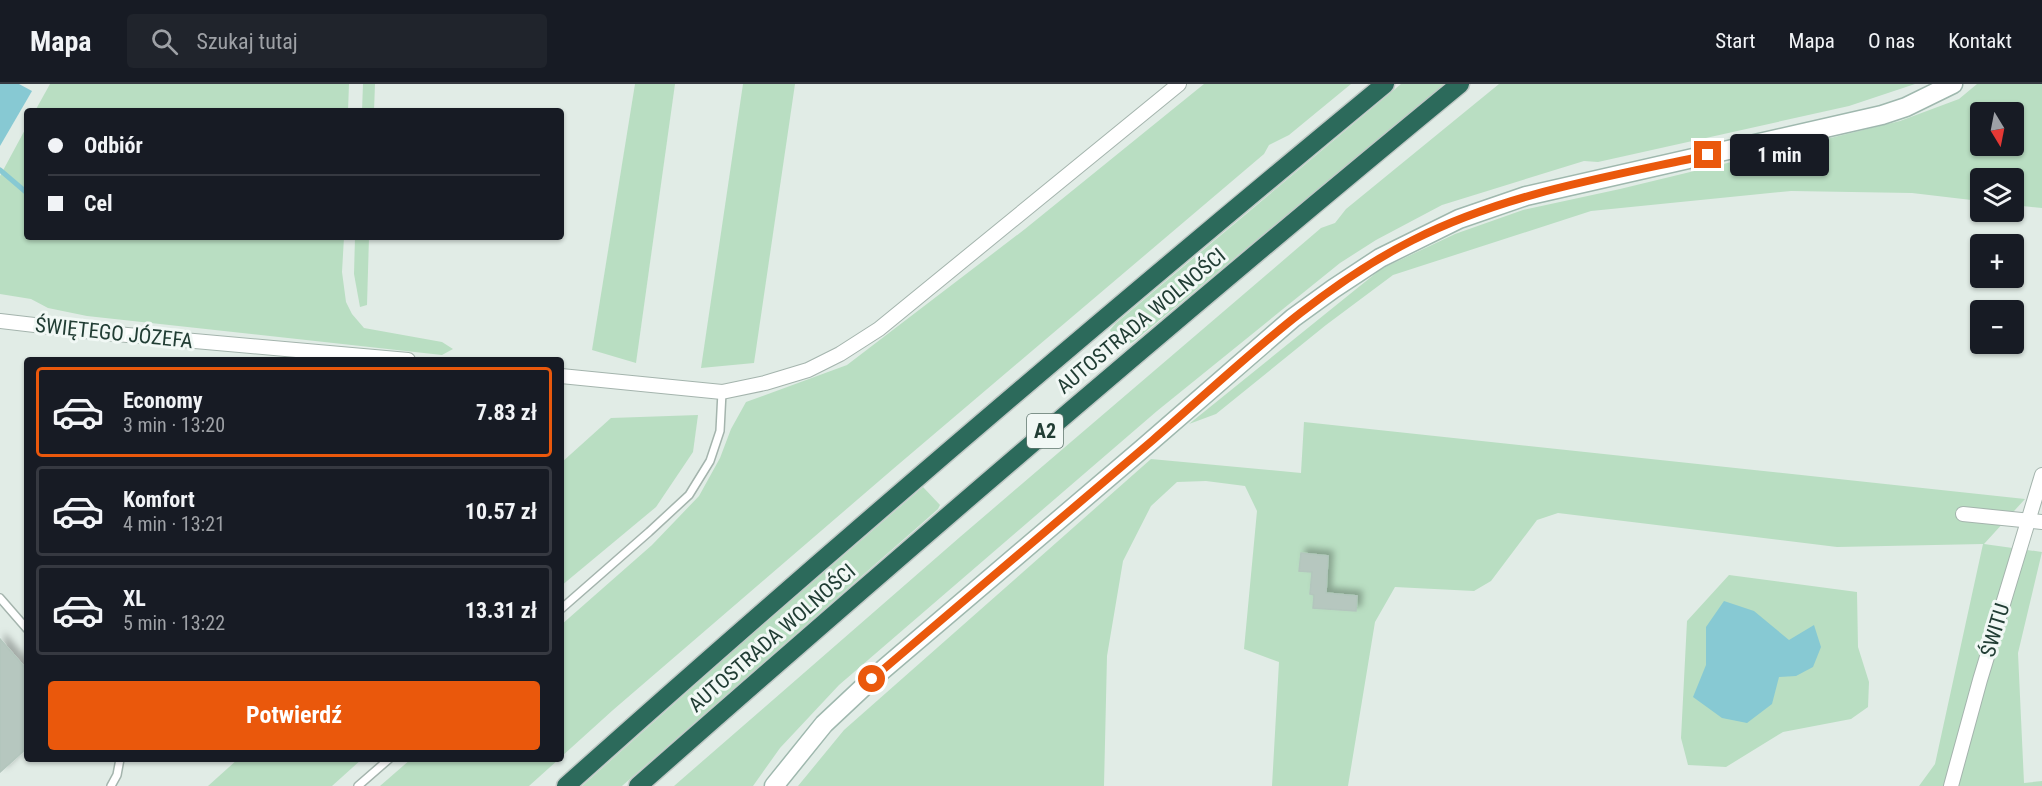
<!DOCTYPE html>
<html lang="pl">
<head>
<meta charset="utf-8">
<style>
	body { margin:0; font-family:"Roboto Condensed",sans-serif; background:#20242c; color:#f1f3f6; height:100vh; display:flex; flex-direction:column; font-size:22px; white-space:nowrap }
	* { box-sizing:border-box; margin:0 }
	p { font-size:20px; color:#9ea1a6 }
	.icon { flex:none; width:33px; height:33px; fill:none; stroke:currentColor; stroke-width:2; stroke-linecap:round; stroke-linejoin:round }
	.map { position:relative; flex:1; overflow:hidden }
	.side { position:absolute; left:24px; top:273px; width:540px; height:405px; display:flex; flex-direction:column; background:#171b24; border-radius:6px; box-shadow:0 2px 4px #0004 }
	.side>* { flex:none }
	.hud { position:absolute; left:24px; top:24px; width:540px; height:132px; border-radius:6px; box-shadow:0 2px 4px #0004; display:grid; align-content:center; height:132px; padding:0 24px; background:#171b24 }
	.needle { width:39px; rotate:170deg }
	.fabs { position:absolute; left:1970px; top:18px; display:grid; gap:12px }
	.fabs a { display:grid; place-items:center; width:54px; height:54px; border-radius:6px; background:#171b24; box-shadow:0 2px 4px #0004; font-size:30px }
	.end { position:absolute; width:27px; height:27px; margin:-14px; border:8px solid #ea580c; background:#fff; box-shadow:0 0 0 3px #fff }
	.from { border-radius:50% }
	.bubble { position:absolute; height:42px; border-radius:6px; background:#171b24; box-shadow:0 2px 4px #0004; font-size:20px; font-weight:700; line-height:42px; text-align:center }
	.hud b { display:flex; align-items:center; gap:21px; height:57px; font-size:22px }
	.hud b+b { border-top:2px solid #363941 }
	.hud i { width:15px; height:15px; background:#f1f3f6 }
	ul { padding:10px 0 0; list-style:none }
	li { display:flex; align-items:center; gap:18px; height:90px; margin:0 12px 9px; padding:0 12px; border:3px solid #363941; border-radius:6px }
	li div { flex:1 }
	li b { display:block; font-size:22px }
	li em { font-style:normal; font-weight:700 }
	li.active { border-color:#ea580c }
	li>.icon { width:54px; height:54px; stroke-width:1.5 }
	.cta { display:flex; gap:12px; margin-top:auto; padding:12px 24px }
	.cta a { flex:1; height:69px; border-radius:6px; background:#ea580c; color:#fff; font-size:24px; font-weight:700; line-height:69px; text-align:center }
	header { display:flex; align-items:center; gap:36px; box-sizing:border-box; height:84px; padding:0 30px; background:#171b24; border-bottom:2px solid #363941 }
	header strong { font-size:28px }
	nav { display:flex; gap:33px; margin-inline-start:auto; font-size:21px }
	.search { width:420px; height:54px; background:#20242c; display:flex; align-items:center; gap:15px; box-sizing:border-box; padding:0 21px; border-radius:6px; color:#9ea1a6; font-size:22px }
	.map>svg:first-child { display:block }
	.green { fill:#b9dec2; fill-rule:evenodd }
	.water { fill:#87c9d3 }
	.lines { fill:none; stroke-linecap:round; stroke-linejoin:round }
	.stream { stroke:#87c9d3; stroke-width:5 }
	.building { fill:#b6c7bf; stroke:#b3c6bd; stroke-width:1.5; filter:url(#shadow) }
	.lane-casing { stroke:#a4b4ad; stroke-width:10 }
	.street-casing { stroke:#a4b4ad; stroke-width:16 }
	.secondary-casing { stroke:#9fb8ae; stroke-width:21 }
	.highway-casing { stroke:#c1c9c6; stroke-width:21 }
	.lane { stroke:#fff; stroke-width:7 }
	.street { stroke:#fff; stroke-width:14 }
	.secondary { stroke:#fff; stroke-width:18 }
	.highway { stroke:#2c6a5b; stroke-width:18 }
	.route { stroke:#ea580c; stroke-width:8 }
	.labels { text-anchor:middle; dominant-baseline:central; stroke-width:6; stroke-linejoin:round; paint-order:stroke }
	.shield { fill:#f1f8f5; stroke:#5f756e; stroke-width:1.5 }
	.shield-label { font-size:20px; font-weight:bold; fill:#213d34 }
	.street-label { font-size:21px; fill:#213d34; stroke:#f1f8f5 }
</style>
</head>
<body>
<header>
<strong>Mapa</strong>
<div class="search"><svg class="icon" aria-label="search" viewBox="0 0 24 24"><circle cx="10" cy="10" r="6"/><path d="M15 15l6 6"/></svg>Szukaj tutaj</div>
<nav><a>Start</a><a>Mapa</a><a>O nas</a><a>Kontakt</a></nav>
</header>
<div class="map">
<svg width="2042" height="702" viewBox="0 0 2042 702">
	<defs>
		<filter id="shadow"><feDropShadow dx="5" dy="-5" stdDeviation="3" flood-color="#0004"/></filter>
	</defs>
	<rect width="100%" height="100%" fill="#e1ece6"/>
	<!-- green -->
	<g class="green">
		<polygon points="50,0 349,0 348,27 35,27"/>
		<polygon points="363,0 375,0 374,27 362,27"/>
		<polygon points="635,0 675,0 636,279 592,266"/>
		<polygon points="743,0 795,0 754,279 701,284"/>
		<polygon points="1204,0 1351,0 1289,51 1269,61 1264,70 893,385 613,626 561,673 561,541 652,461 699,412 720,374 731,345 746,318 847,281 1025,145"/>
		<polygon points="1401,0 1445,0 1133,258 1124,262 1111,248 1110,246 1116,239"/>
		<polygon points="1499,0 1915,0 1849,22 1598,78 1584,77 1442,121 1376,156 1340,179 1157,327 839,601 780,664 753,702 674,702 960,453 1321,144 1335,139 1346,125"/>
		<path d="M1977,0H2042V124L2013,121V94H1980V117L1912,109L1791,107L1591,127L1393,191L1326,241L1216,330L1189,340L1381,185L1455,150L1523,126L1620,105L1900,37L1959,15ZM1980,28H2013V62H1980Z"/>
		<polygon points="27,42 27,153 344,153 342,188 346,218 352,230 364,244 442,258 453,265 442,271 87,232 48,224 31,215 0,210 0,92"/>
		<polygon points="355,153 369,153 367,221 360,223 354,190"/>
		<polygon points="698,331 693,368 656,423 561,502 561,379 611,334"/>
		<polygon points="1304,338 2025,415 1984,460 2042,468 2018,569 2024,699 2042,697 2042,702 1919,702 1935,680 1983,460 1837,463 1558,429 1537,436 1491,497 1474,507 1395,503 1375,538 1348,702 1272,702 1279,578 1244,565 1257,427 1245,402 1206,397 1177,398 1151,422 1123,477 1107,572 1104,702 798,702 844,646 1151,375 1301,389"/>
		<polygon points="923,403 940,421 938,425 920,441 622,702 582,702 748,554"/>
		<polygon points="1729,491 1857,508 1858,563 1869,598 1868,623 1851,635 1783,648 1726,683 1688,681 1681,654 1687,537"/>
		<polygon points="238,675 362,675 332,702 208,702"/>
		<polygon points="411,675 559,675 529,702 380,702"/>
	</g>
	<!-- water -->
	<g class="water">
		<polygon points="0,0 19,0 32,7 0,62"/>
		<polygon points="1724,517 1754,527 1789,556 1814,541 1821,563 1813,583 1796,592 1779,593 1772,620 1747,639 1722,634 1693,613 1706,581 1706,543"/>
	</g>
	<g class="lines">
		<!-- stream -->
		<polyline class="stream" points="0,86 27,109"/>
	</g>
	<!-- building -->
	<g class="building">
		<polygon points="1301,469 1328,472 1326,509 1357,512 1356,527 1313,524 1314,511 1310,510 1312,488 1299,487"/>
		<polygon points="0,555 27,586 27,664 0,688"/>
	</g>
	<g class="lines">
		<!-- lane casing -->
		<g class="lane-casing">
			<g id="lane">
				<polyline points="0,514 27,545"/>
				<polyline points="561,525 649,448 689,411 710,377 720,347 722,308"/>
				<polyline points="111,702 117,691 120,675"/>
				<polyline points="358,702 389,675"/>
			</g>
		</g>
		<!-- street casing -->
		<g class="street-casing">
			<g id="street">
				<polyline points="0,237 94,248 408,276"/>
				<polyline points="561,292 722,308 765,299 808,286 840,270 879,245 1179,0"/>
				<polyline points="1963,430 2042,438"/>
				<polyline points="1951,702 1980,596 2042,391"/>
			</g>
		</g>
		<!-- secondary casing -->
		<g class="secondary-casing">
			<polyline id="secondary" points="774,702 824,640 872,595 1142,365 1293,234 1333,205 1380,174 1459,135 1526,112 1882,31 1906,23 1953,0"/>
		</g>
		<!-- highway casing -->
		<g class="highway-casing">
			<g id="highway">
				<path d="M566,702C834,462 1108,229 1385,0"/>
				<path d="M638,702C908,464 1182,229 1460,0"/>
			</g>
		</g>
		<!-- lane -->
		<use href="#lane" class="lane"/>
		<!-- street -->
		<use href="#street" class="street"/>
		<!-- secondary -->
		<use href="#secondary" class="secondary"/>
		<!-- highway -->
		<use href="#highway" class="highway"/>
	</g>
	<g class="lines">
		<!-- route -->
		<path class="route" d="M872,595C966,515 1060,436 1153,356C1236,284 1314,206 1413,156C1506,109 1608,93 1708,71"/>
	</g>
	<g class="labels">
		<!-- shield labels -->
		<rect class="shield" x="1027" y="330" width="36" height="34" rx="4.5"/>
		<g class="shield-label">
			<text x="1045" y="347">A2</text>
		</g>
		<!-- street labels -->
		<g class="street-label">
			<text transform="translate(1141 237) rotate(-40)">AUTOSTRADA WOLNOŚCI</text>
			<text transform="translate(114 249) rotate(6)">ŚWIĘTEGO JÓZEFA</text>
			<text transform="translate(1995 546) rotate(-73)">ŚWITU</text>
			<text transform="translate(772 554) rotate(-41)">AUTOSTRADA WOLNOŚCI</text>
		</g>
	</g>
</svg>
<div class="fabs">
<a><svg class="needle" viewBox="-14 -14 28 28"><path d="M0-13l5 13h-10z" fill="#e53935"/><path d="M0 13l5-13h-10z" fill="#9ea1a6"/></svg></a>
<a><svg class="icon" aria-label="layers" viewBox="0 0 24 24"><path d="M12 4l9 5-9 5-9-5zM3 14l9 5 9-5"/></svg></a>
<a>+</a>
<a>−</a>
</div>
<i class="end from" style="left:872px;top:595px"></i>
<i class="end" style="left:1708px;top:71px"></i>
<div class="bubble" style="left:1730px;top:50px;width:99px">1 min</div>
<div class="hud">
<b><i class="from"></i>Odbiór</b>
<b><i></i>Cel</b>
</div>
<section class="side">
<ul>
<li class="active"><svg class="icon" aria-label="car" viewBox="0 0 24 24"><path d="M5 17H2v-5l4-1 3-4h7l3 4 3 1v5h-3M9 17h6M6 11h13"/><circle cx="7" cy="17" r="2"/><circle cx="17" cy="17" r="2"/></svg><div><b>Economy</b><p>3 min · 13:20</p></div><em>7.83 zł</em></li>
<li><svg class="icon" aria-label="car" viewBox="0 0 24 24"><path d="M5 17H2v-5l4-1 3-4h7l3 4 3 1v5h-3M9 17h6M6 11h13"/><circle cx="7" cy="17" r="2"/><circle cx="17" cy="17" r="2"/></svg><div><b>Komfort</b><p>4 min · 13:21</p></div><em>10.57 zł</em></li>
<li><svg class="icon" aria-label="car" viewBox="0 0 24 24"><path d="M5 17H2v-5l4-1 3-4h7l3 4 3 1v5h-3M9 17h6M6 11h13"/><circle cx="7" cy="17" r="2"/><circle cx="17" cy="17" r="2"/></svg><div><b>XL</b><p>5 min · 13:22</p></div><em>13.31 zł</em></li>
</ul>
<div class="cta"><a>Potwierdź</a></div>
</section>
</div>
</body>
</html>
